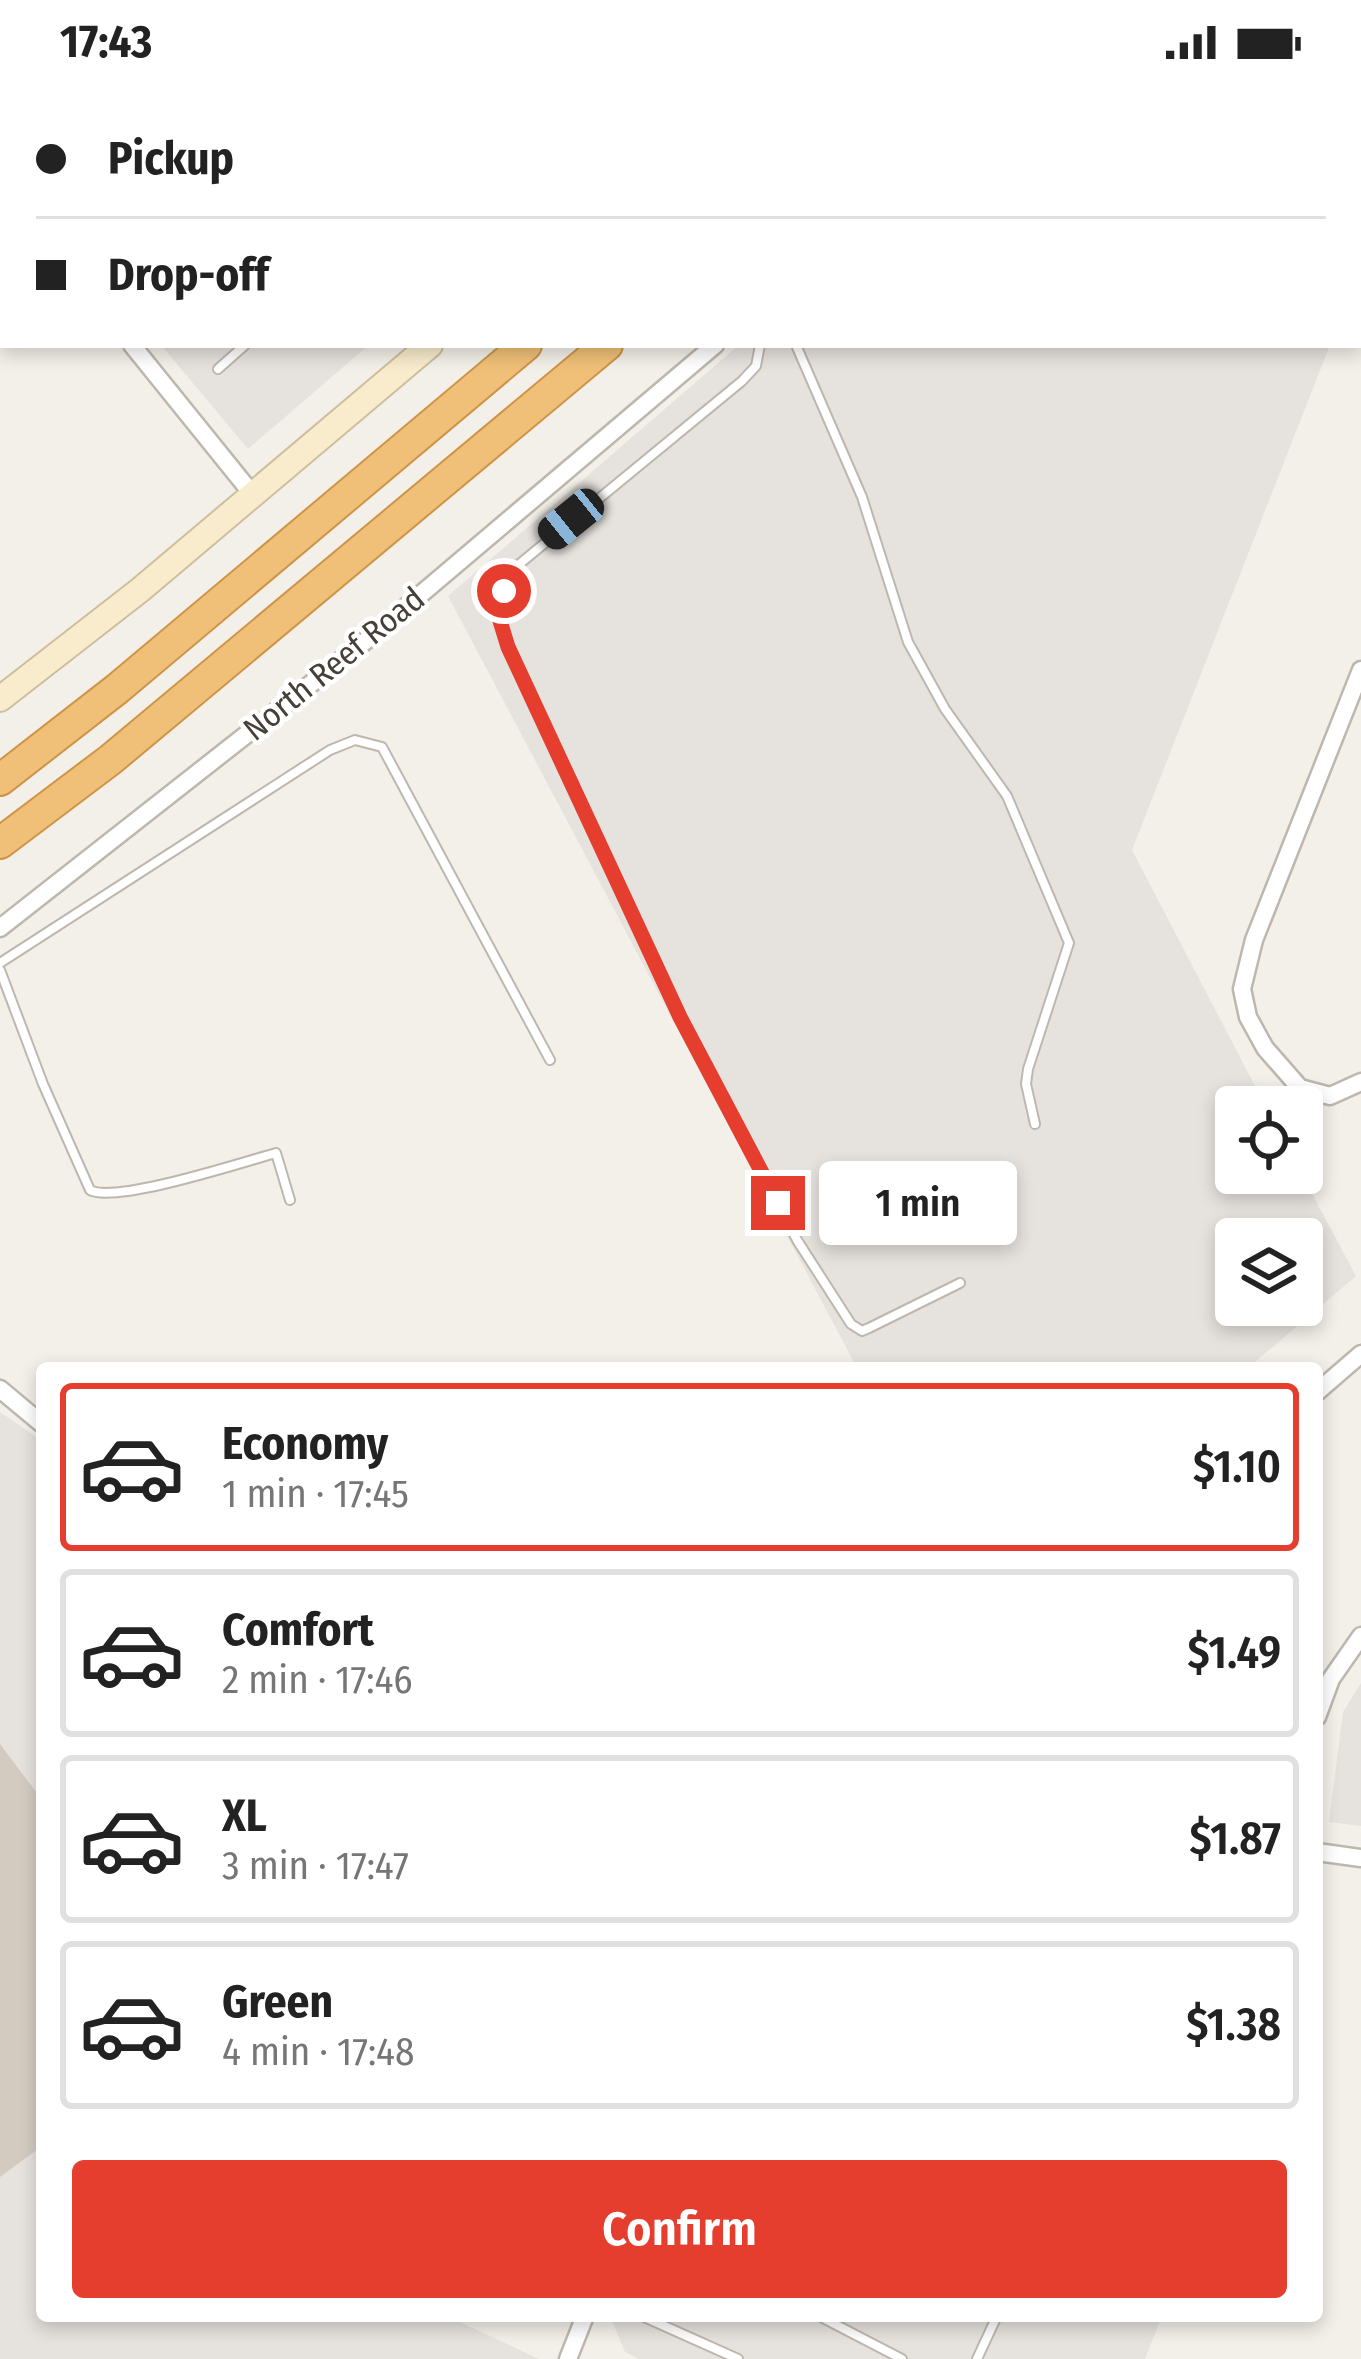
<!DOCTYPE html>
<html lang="en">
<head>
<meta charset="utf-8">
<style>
	body { margin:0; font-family:"Fira Sans Condensed",sans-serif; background:#f6f6f6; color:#222; height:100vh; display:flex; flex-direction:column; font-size:45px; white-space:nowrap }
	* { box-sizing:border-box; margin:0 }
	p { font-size:39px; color:#767676 }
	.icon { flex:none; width:66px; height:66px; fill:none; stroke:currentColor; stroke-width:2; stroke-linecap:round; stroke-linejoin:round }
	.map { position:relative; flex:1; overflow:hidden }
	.sheet { position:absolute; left:36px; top:1278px; width:1287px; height:960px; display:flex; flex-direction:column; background:#fff; border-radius:12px; box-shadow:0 6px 18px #0003 }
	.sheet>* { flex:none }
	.hud { position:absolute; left:0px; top:0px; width:1362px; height:264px; box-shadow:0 6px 18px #0003; display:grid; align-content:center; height:264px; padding:0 36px; background:#fff }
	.fabs { position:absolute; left:1215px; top:1002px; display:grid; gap:24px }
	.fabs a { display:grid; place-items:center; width:108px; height:108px; border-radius:12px; background:#fff; box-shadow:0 6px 18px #0003; font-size:60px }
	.end { position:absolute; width:54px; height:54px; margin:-27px; border:15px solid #e53e2f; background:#fff; box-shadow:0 0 0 6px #fff }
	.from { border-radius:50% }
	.bubble { position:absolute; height:84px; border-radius:12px; background:#fff; box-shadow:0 6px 18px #0003; font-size:39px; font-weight:600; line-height:84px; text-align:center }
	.car { position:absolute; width:36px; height:72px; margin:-36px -18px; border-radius:15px; box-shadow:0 0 9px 3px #0007; background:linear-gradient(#222 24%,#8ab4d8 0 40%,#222 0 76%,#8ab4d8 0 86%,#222 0) }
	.hud b { display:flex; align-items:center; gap:42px; height:114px; font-size:45px }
	.hud b+b { border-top:3px solid #e0e0e0 }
	.hud i { width:30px; height:30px; background:#222 }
	ul { padding:21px 0 0; list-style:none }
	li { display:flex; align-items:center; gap:36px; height:168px; margin:0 24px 18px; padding:0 12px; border:6px solid #e0e0e0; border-radius:12px }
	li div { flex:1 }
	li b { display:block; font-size:45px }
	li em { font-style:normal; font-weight:600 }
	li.current { border-color:#e53e2f }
	li>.icon { width:108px; height:108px; stroke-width:1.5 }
	.primary-button { display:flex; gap:24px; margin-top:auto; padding:24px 36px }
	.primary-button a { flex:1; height:138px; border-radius:12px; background:#e53e2f; color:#fff; font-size:48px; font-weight:600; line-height:138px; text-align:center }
	.status { display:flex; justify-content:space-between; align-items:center; height:84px; padding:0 60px; background:#fff; direction:ltr }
	.status svg { height:33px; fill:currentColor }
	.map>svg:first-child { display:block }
	.industrial { fill:#e6e2de; fill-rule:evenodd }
	.building { fill:#d4cbc0 }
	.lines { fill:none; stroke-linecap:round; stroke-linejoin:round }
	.service-casing { stroke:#beb7ad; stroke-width:12 }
	.minor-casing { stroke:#beb7ad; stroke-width:21 }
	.secondary-casing { stroke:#cebe9d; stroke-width:28 }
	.motorway-casing { stroke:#ce9448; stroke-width:34 }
	.service { stroke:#fff; stroke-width:8 }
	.minor { stroke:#fff; stroke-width:16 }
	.secondary { stroke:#f9eccd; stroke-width:24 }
	.motorway { stroke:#f0c078; stroke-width:30 }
	.route { stroke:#e53e2f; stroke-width:15 }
	.labels { text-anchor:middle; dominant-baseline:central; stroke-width:9; stroke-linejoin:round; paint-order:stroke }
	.street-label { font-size:33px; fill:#464038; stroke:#fff }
</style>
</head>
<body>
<div class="status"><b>17:43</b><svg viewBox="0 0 49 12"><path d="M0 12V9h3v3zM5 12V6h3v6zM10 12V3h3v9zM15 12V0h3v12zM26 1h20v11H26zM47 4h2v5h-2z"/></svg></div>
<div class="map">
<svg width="1361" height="2275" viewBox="0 0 1361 2275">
	<rect width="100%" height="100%" fill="#f3f0e9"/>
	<!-- industrial -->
	<g class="industrial">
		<polygon points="0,0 673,0 3,3 3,71"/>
		<polygon points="161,261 369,261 248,365"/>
		<path d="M739,261H1330L1132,766L1266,1023H1236V1089H1301L1356,1192L1248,1284H857L448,512ZM1236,1155H1302V1221H1236Z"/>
		<polygon points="0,1328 42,1357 42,2232 447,2232 539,2275 0,2275"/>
		<polygon points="1361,1599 1361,1742 1329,1738 1343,1628"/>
		<polygon points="610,2232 1162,2232 1145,2275 639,2275 625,2268"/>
	</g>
	<!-- building -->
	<polygon class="building" points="0,1660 42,1716 42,2062 0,2093"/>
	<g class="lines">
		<!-- service casing -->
		<g class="service-casing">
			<g id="service">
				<polyline points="1276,0 1278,3"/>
				<polyline points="531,3 535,0"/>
				<polyline points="1353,3 1355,0"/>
				<polyline points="760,261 756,282 742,297 517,482 504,507 500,528 508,563 680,933 797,1156 851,1240 862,1247 869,1244 960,1199"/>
				<polyline points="796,261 862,413 908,558 945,625 1007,712 1069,859 1028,985 1026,1000 1035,1040"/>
				<polyline points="218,285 245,261"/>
				<polyline points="0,879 330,666 355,656 382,663 550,976"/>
				<path d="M0,886L43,1000L90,1106C115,1120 243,1078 276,1069L290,1116"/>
				<polyline points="642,2232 738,2275"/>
				<polyline points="819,2232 902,2275"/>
				<polyline points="977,2275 997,2232"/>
			</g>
		</g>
		<!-- minor casing -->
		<g class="minor-casing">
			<g id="minor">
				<polyline points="1020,3 1023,0"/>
				<polyline points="0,98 3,101"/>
				<polyline points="132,261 253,411"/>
				<polyline points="1361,586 1254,856 1242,905 1248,933 1265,964 1300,1004 1330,1012 1361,998"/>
				<polyline points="0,844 368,555 715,261"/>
				<polyline points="0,1305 42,1340"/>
				<polyline points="1317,1308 1361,1270"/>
				<polyline points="1317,1633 1331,1595 1361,1552"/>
				<polyline points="1317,1768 1361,1774"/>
				<polyline points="568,2275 585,2232"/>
			</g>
		</g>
		<!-- secondary casing -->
		<g class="secondary-casing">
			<g id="secondary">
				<polyline points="736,3 740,0"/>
				<polyline points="0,615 140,506 430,261"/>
			</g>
		</g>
		<!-- motorway casing -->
		<g class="motorway-casing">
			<g id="motorway">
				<polyline points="835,3 839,0"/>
				<polyline points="915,3 918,0"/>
				<polyline points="0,696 117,605 526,261"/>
				<polyline points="0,759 110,676 607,261"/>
			</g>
		</g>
		<!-- service -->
		<use href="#service" class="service"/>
		<!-- minor -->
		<use href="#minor" class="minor"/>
		<!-- secondary -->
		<use href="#secondary" class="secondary"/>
		<!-- motorway -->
		<use href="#motorway" class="motorway"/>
	</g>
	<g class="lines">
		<!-- route -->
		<polyline class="route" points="504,507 500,537 508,563 680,933 778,1119"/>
	</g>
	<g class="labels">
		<!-- street labels -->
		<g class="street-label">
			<text transform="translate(334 580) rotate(-39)">North Reef Road</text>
		</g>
	</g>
</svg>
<div class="fabs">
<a><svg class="icon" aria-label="locate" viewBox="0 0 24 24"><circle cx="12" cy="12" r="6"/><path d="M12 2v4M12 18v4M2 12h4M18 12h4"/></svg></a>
<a><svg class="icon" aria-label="layers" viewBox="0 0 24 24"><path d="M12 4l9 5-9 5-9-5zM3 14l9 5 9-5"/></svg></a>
</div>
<i class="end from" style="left:504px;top:507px"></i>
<i class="end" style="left:778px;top:1119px"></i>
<div class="bubble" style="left:819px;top:1077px;width:198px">1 min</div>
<i class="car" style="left:571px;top:435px;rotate:231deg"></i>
<div class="hud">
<b><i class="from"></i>Pickup</b>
<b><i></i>Drop-off</b>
</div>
<section class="sheet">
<ul>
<li class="current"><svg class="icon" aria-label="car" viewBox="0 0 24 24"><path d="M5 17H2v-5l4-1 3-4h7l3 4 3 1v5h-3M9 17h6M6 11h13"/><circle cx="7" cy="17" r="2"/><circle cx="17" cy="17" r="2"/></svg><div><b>Economy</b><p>1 min · 17:45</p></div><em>$1.10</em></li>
<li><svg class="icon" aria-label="car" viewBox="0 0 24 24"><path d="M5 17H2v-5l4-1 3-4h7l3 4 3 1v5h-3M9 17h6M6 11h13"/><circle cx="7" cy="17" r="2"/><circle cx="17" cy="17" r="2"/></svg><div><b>Comfort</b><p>2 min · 17:46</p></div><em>$1.49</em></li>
<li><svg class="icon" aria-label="car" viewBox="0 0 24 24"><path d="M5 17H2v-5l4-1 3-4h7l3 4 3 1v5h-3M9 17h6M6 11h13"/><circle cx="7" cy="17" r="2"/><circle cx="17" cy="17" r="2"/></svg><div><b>XL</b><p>3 min · 17:47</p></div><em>$1.87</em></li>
<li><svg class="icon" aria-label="car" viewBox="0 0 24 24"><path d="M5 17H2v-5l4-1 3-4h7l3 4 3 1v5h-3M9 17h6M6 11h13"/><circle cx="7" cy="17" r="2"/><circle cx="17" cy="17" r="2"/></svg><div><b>Green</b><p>4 min · 17:48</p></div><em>$1.38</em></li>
</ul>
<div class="primary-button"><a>Confirm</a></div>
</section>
</div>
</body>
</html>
